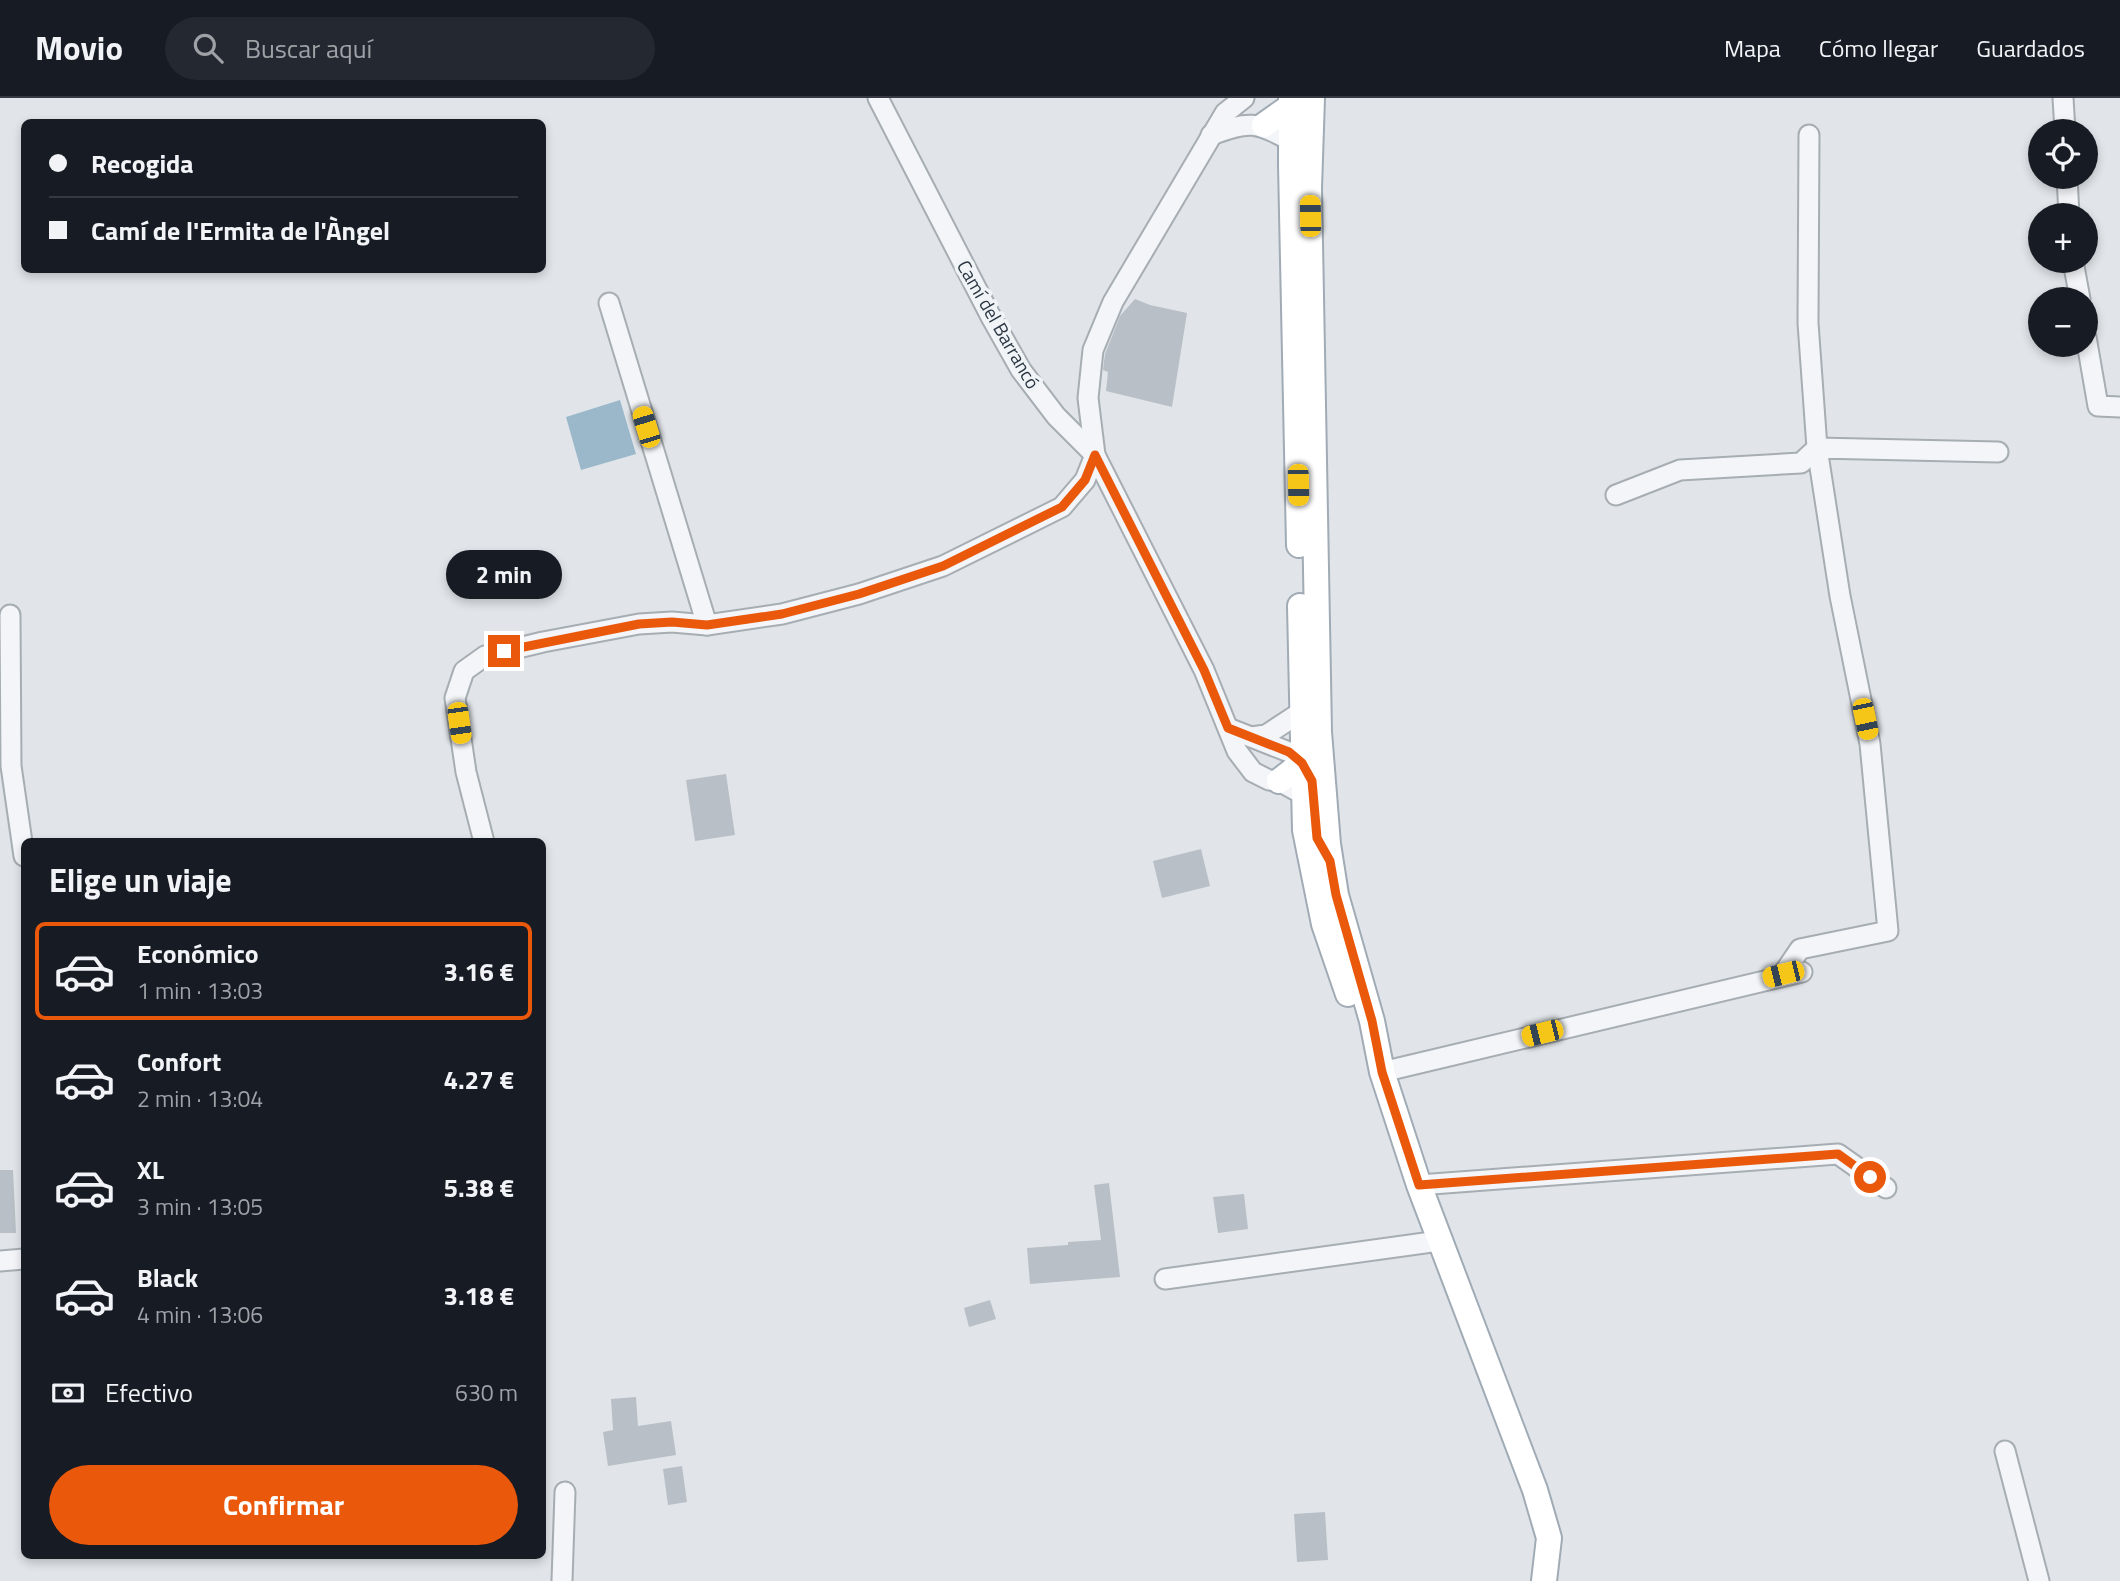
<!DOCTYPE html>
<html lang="es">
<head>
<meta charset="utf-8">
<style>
	body { margin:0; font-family:"Titillium Web",sans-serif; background:#242831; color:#f1f3f6; height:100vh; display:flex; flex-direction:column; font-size:26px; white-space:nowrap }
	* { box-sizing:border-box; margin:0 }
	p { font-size:23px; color:#9ea1a6 }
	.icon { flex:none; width:38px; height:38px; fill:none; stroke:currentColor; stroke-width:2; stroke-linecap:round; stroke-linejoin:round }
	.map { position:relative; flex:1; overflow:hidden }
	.side { position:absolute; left:21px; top:740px; width:525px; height:721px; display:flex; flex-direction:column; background:#171b24; border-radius:10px; box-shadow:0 4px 10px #0003 }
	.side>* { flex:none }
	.banner { position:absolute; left:21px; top:21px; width:525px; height:154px; border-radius:10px; box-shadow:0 4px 10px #0003; display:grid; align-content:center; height:154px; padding:0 28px; background:#171b24 }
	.controls { position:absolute; left:2028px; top:21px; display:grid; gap:14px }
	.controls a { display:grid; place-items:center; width:70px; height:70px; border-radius:50%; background:#171b24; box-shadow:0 4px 10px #0003; font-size:35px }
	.end { position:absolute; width:32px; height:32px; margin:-16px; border:9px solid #ea580c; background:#fff; box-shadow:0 0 0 4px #fff }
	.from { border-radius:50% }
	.bubble { position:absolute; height:49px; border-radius:24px; background:#171b24; box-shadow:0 4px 10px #0003; font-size:23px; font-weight:700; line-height:49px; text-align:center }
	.car { position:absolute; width:21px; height:42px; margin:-21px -10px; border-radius:9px; box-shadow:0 0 5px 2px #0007; background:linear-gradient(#f5c518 24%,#345 0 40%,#f5c518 0 76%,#345 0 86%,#f5c518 0) }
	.banner b { display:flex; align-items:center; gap:24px; height:66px; font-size:26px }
	.banner b+b { border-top:2px solid #363941 }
	.banner i { width:18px; height:18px; background:#f1f3f6 }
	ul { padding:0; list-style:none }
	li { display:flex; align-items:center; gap:21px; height:98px; margin:0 14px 10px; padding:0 14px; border:4px solid transparent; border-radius:10px }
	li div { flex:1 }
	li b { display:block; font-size:26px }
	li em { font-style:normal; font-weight:700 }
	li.on { border-color:#ea580c }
	li>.icon { width:63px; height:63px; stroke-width:1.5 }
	h2 { padding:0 28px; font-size:32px; line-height:84px }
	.pay { display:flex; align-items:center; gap:18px; height:77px; padding:0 28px; font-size:26px }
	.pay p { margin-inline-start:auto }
	.action { display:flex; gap:14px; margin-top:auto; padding:14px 28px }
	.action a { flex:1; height:80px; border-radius:42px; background:#ea580c; color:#fff; font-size:28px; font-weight:700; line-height:80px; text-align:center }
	header { display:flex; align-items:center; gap:42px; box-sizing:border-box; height:98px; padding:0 35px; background:#171b24; border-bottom:2px solid #363941 }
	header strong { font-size:33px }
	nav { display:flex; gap:38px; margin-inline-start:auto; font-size:24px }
	.search { width:490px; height:63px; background:#242831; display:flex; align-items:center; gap:18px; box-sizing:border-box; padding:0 24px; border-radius:38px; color:#9ea1a6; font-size:26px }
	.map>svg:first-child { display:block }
	.water { fill:#9bb8ca }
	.building { fill:#b8bfc6 }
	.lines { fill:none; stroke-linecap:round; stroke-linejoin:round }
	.minor-casing { stroke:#a6adb3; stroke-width:23 }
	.major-casing { stroke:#a0abb5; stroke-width:28 }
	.minor { stroke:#f3f5f8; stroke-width:19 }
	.major { stroke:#fff; stroke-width:24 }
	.route { stroke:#ea580c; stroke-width:9 }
	.labels { text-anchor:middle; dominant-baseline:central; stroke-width:7; stroke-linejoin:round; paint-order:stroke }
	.street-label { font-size:19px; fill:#293541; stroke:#f0f4f7 }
</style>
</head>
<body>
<header>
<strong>Movio</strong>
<div class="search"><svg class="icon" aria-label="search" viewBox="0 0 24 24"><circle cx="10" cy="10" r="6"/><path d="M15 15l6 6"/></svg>Buscar aquí</div>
<nav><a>Mapa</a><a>Cómo llegar</a><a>Guardados</a></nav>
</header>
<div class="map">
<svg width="2120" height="1483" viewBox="0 0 2120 1483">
	<rect width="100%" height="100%" fill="#e1e5e9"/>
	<!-- water -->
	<polygon class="water" points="620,302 636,356 581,372 566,319"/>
	<!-- building -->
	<g class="building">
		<polygon points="1135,201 1150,207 1187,215 1172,309 1106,293 1108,274 1103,272 1105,256 1120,218"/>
		<polygon points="726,676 735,737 695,743 686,682"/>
		<polygon points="1201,751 1210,788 1162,800 1153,763"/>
		<polygon points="0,1072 13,1072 16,1135 0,1135"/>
		<polygon points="1109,1085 1120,1179 1030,1186 1027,1150 1068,1147 1068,1144 1101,1142 1094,1087"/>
		<polygon points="1244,1096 1248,1131 1218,1135 1213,1099"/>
		<polygon points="990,1202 996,1221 969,1229 964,1210"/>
		<polygon points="636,1299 638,1328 671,1323 676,1357 608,1368 603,1334 613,1332 611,1301"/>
		<polygon points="682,1368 687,1404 668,1407 663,1371"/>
		<polygon points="1325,1414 1328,1462 1297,1464 1294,1416"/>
	</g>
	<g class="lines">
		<!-- minor casing -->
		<g class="minor-casing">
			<g id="minor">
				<polyline points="878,0 990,217 1021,272 1056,318 1095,357 1204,572 1237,653 1253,674 1269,682 1279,683 1304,697"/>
				<polyline points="2063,0 2065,33"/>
				<path d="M1211,37C1249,23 1256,23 1291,43"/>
				<polyline points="2067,79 2069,117"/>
				<polyline points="2073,163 2080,201"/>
				<polyline points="609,205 707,527"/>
				<polyline points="2086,239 2098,308 2120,309"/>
				<polyline points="1616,397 1680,372 1801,365 1817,350 1808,225 1809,37"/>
				<polyline points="10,517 11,668 24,758"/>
				<polyline points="1228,630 1251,639 1266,637 1301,614"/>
				<polyline points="1251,639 1289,654"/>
				<polyline points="484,744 466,674 455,600 464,573 485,558 543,544 639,526 672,524 707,527 782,516 859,496 943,468 1062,409 1085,382 1095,357 1088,300 1093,252 1113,204 1225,15 1244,0"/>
				<polyline points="1783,876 1800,851 1888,833 1870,646 1840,498 1817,350 1998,354"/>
				<polyline points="1382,974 1802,874"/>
				<polyline points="1419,1087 1838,1056 1886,1090"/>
				<polyline points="0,1163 24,1161"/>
				<polyline points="1165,1181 1439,1143"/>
				<polyline points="2005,1353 2039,1483"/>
				<polyline points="562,1483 565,1394"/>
			</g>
		</g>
		<!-- major casing -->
		<g class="major-casing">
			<g id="major">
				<polyline points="1291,0 1291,67 1299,447"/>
				<polyline points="1312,0 1309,90 1319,634 1328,746 1336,797 1372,923 1382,974 1419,1087 1535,1392 1549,1440 1544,1483"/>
				<polyline points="1264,27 1291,8 1294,0"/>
				<polyline points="1300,508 1305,732 1324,826 1348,896"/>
				<polyline points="1279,683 1302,665 1308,654"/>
			</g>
		</g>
		<!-- minor -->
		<use href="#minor" class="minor"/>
		<!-- major -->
		<use href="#major" class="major"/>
	</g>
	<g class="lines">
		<!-- route -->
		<polyline class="route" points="504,553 639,526 672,524 707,527 782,516 859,496 943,468 1062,409 1085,382 1095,357 1204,572 1228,630 1289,654 1302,665 1312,683 1317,740 1330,763 1336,797 1372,923 1382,974 1419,1087 1838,1056 1870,1079"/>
	</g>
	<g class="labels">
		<!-- street labels -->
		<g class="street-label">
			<text transform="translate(999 226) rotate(60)">Camí del Barrancó</text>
		</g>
	</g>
</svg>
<div class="controls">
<a><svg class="icon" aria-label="locate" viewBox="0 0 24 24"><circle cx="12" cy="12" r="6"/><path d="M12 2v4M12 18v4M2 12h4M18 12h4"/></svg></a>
<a>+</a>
<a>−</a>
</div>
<i class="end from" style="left:1870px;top:1079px"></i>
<i class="end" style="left:504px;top:553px"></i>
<div class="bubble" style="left:446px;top:452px;width:116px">2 min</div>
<i class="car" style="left:1310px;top:118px;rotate:359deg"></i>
<i class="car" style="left:646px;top:329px;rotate:343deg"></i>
<i class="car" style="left:1298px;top:387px;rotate:179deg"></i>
<i class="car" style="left:1865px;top:621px;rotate:168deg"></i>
<i class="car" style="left:459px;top:625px;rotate:172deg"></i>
<i class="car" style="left:1783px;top:876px;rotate:256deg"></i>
<i class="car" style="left:1542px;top:935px;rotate:256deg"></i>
<div class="banner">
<b><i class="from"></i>Recogida</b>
<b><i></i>Camí de l'Ermita de l'Àngel</b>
</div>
<section class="side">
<h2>Elige un viaje</h2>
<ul>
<li class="on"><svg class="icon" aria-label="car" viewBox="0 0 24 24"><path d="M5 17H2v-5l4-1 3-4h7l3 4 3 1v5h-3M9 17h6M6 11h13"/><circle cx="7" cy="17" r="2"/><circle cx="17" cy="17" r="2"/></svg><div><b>Económico</b><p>1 min · 13:03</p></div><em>3.16 €</em></li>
<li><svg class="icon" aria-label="car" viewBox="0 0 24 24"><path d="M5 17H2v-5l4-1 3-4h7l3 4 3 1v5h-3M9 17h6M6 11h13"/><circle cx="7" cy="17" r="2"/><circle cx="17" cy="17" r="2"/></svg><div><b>Confort</b><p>2 min · 13:04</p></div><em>4.27 €</em></li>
<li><svg class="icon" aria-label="car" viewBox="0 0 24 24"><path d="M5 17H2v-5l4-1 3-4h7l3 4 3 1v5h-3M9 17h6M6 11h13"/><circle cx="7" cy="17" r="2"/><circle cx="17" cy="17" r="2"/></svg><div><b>XL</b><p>3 min · 13:05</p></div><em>5.38 €</em></li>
<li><svg class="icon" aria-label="car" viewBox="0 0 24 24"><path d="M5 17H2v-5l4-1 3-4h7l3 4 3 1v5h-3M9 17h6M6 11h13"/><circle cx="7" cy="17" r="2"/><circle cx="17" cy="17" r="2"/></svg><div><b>Black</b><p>4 min · 13:06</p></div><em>3.18 €</em></li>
</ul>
<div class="pay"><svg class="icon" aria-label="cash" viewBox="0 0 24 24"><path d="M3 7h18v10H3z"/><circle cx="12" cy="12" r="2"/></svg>Efectivo<p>630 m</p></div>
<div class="action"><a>Confirmar</a></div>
</section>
</div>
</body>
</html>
